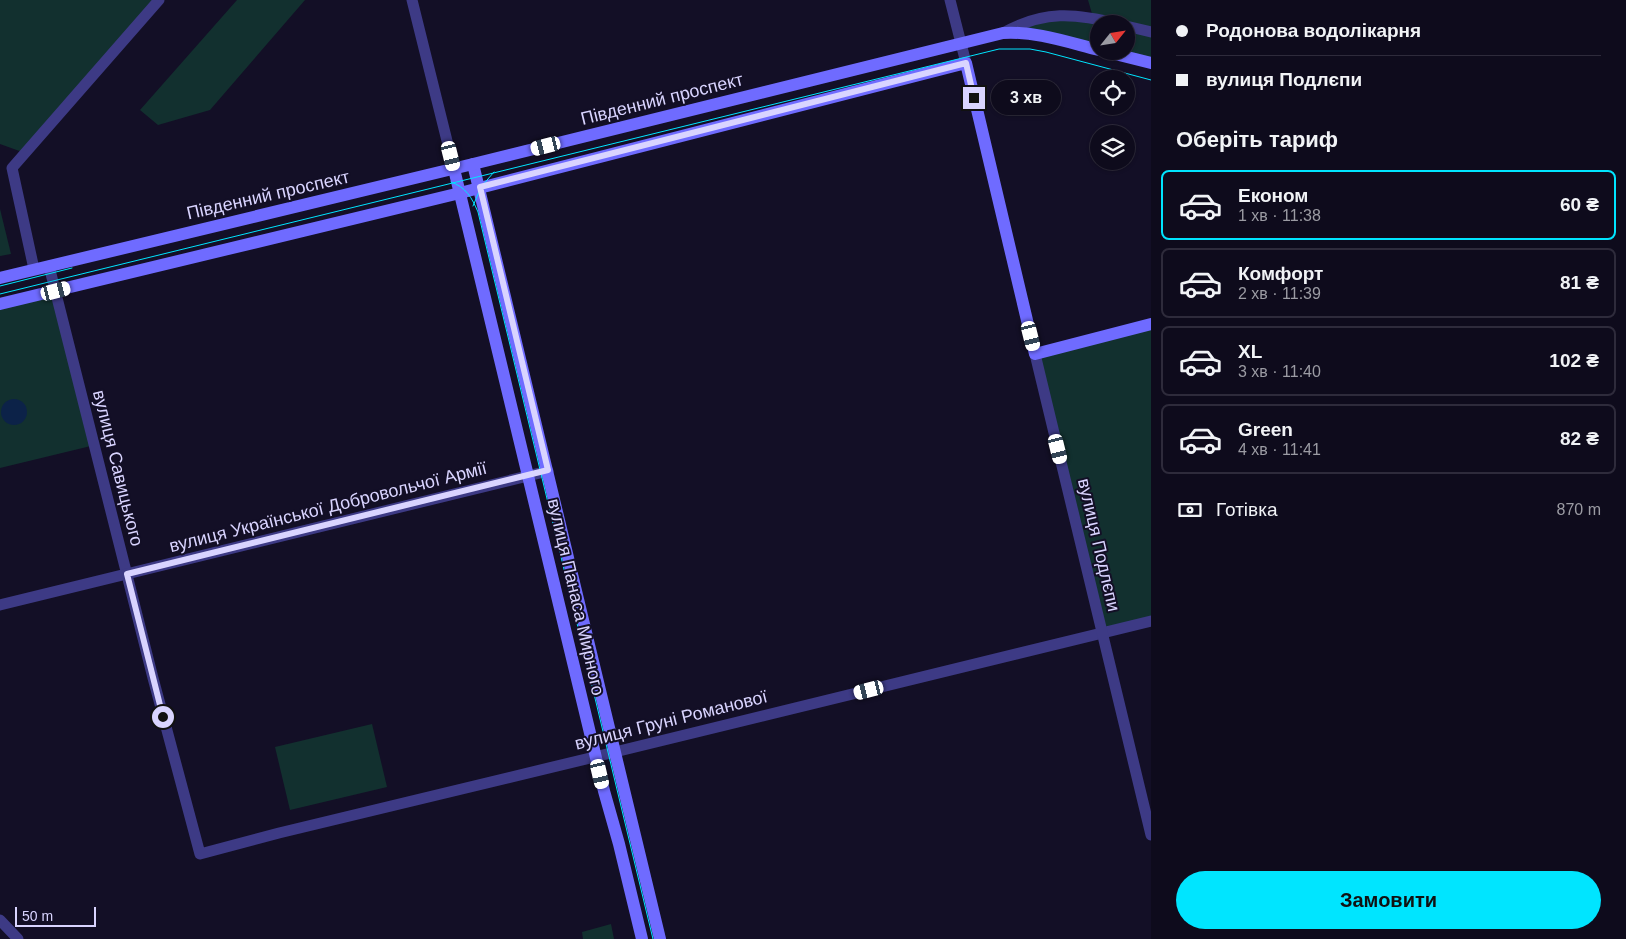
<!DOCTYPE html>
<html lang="uk">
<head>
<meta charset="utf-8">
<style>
	body { margin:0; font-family:Arial,sans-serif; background:#1c1929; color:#f1f3f6; height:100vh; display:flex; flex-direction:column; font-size:19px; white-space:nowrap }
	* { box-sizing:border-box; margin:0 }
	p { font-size:16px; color:#9b9ba3 }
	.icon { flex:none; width:28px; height:28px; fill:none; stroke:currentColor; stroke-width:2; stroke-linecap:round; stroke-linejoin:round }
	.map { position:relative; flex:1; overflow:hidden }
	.details { display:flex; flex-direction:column; background:#0e0b1c; width:475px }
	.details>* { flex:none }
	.top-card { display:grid; align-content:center; height:110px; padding:0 25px; background:#0e0b1c }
	.needle { width:32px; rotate:60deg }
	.buttons { position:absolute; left:1090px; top:15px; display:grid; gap:10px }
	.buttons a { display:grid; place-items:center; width:45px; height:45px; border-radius:50%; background:#0e0b1c; box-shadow:0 1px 4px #0004,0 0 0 1px #2e2b3b; font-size:25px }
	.scale { position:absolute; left:15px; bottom:12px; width:81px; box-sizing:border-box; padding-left:5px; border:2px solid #d9d4ff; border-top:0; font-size:14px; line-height:18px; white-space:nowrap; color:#d9d4ff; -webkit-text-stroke:4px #130f26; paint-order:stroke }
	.end { position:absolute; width:22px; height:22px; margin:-11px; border:6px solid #d9d4ff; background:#111; box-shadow:0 0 0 2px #111 }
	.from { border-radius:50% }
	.bubble { position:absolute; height:35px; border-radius:18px; background:#0e0b1c; box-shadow:0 1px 4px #0004,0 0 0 1px #2e2b3b; font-size:16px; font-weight:800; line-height:35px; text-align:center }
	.car { position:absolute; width:15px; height:30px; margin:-15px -8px; border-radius:6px; box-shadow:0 0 4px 1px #0007; background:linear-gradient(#fff 24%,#345 0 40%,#fff 0 76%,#345 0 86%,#fff 0) }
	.top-card b { display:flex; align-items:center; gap:18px; height:48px; font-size:19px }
	.top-card b+b { border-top:1px solid #2e2b3b }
	.top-card i { width:12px; height:12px; background:#f1f3f6 }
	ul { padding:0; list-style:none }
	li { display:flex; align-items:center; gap:15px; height:70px; margin:0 10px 8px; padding:0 15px; border:2px solid #2e2b3b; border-radius:8px }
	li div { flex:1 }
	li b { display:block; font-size:19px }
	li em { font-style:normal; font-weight:800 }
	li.on { border-color:#00e5ff }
	li>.icon { width:45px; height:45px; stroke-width:1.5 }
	h2 { padding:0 25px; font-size:22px; line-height:60px }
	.pay { display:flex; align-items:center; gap:12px; height:55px; padding:0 25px; font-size:19px }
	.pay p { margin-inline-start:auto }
	.button { display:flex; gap:10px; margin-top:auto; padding:10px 25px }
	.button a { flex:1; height:58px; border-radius:30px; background:#00e5ff; color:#111; font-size:20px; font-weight:800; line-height:58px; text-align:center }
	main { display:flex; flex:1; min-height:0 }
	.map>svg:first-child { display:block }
	.green { fill:#12302f }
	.water { fill:#0c2248 }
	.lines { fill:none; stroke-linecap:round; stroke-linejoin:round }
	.street { stroke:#3d3a85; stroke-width:11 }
	.secondary { stroke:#6f6bff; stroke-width:12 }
	.tram { stroke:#00e5ff; stroke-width:1 }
	.route { stroke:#d9d4ff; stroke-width:6 }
	.labels { text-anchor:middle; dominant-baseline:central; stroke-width:4; stroke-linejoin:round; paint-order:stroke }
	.street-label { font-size:18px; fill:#d9d4ff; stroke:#130f26 }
</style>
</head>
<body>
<main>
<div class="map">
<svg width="1151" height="939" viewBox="0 0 1151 939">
	<rect width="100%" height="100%" fill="#130f26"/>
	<!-- green -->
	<g class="green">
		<polygon points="0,0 159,0 25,153 0,144"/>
		<polygon points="237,0 305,0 210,110 158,125 140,110"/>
		<polygon points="1088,0 1151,0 1151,63 1126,51 1126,24 1099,24 1099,50 1034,34 1022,22 1093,17"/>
		<polygon points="0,209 11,254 0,256"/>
		<polygon points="56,291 95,445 0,468 0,304"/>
		<polygon points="1151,324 1151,621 1102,633 1035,354"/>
		<polygon points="372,724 387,787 290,810 275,747"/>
		<polygon points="611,924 614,939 583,939 582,932"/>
	</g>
	<!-- water -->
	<circle class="water" cx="14" cy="412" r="13"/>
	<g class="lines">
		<!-- street -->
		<g class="street">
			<polyline points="412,0 454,169"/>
			<polyline points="950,0 966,63"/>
			<polyline points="1126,26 1151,32"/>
			<path d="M1003,33C1044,10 1075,13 1119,24"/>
			<polyline points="49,266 153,678 200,854 279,833 615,752 1151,621"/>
			<polyline points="34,269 12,168 159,0"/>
			<polyline points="1035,354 1151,835"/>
			<polyline points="0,605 548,471"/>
			<polyline points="0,920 18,939"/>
		</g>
		<!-- secondary -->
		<g class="secondary">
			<polyline points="1103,51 1151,63"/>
			<polyline points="473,164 660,939"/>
			<polyline points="454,169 604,791 619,844 642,939"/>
			<path d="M0,278L473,164L1003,33C1036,31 1067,42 1099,50"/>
			<polyline points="0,304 460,193 966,63 1035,354 1151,324"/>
		</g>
		<!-- tram -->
		<g class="tram">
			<path d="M451,182C466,187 472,198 478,212L653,939"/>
			<polyline points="473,206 481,187 494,172"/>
			<polyline points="0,286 72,268"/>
			<polyline points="0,294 999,49 1030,49 1046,52 1151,80"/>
		</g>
	</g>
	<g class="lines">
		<!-- route -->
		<polyline class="route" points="163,717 127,574 548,470 480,187 966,63 974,98"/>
	</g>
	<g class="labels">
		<!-- street labels -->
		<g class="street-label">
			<text transform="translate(662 99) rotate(-14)">Південний проспект</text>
			<text transform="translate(268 195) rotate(-13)">Південний проспект</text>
			<text transform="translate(118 468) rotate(76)">вулиця Савицького</text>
			<text transform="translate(328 507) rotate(-14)">вулиця Української Добровольчої Армії</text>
			<text transform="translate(1099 545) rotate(77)">вулиця Подлєпи</text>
			<text transform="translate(576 597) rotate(77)">вулиця Панаса Мирного</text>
			<text transform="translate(671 720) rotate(-14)">вулиця Груні Романової</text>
		</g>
	</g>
</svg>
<div class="buttons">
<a><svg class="needle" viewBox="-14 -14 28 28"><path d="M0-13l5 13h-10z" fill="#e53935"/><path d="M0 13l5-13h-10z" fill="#9b9ba3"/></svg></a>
<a><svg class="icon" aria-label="locate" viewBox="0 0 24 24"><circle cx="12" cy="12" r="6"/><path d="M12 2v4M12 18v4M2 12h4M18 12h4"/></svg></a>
<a><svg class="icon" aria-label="layers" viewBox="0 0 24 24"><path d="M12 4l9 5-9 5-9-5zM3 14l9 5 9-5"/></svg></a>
</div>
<div class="scale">50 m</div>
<i class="end from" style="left:163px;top:717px"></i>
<i class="end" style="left:974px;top:98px"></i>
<div class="bubble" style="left:991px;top:80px;width:70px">3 хв</div>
<i class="car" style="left:546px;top:146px;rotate:256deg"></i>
<i class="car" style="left:451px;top:156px;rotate:166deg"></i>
<i class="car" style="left:56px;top:291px;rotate:76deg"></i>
<i class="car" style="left:1031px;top:336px;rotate:166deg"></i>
<i class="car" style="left:1058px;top:449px;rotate:166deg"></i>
<i class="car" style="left:869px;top:690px;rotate:256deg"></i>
<i class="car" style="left:600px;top:774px;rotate:167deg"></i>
</div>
<section class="details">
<div class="top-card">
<b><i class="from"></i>Родонова водолікарня</b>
<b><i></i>вулиця Подлєпи</b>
</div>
<h2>Оберіть тариф</h2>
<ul>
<li class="on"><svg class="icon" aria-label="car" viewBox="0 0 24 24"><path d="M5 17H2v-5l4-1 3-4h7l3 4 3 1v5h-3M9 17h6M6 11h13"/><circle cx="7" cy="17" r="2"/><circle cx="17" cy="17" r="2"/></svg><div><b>Економ</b><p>1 хв · 11:38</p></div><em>60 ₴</em></li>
<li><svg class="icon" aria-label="car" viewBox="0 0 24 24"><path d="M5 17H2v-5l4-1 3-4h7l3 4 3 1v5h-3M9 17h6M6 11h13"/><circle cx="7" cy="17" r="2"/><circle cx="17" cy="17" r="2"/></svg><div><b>Комфорт</b><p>2 хв · 11:39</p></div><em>81 ₴</em></li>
<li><svg class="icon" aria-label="car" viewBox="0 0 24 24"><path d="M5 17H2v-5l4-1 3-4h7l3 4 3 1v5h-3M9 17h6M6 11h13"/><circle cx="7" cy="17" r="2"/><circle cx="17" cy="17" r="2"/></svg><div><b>XL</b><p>3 хв · 11:40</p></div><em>102 ₴</em></li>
<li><svg class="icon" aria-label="car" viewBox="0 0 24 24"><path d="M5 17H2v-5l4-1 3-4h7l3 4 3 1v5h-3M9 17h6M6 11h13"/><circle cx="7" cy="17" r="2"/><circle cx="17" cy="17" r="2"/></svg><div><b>Green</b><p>4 хв · 11:41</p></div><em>82 ₴</em></li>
</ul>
<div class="pay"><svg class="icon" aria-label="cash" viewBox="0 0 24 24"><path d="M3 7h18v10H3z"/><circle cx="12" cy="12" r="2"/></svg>Готівка<p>870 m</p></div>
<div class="button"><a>Замовити</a></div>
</section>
</main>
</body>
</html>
